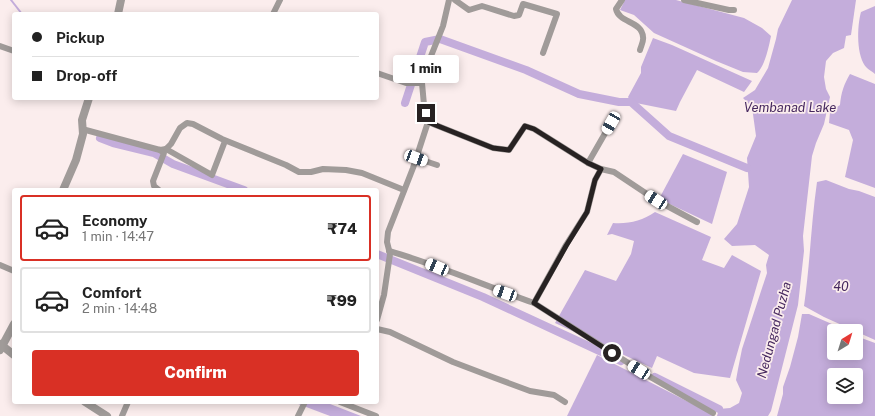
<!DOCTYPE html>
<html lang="en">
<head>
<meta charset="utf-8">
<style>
	body { margin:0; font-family:"Public Sans",sans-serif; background:#f6f6f6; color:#222; height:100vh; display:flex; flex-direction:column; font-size:15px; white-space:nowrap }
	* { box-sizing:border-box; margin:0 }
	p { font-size:13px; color:#767676 }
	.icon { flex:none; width:22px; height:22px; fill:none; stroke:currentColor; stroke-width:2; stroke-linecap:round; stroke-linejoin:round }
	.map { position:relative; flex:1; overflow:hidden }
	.panel { position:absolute; left:12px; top:188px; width:367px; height:216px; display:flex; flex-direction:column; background:#fff; border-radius:4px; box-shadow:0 2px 10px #0003 }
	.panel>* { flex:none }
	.top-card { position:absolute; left:12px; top:12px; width:367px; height:88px; border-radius:4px; box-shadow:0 2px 10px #0003; display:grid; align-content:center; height:88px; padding:0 20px; background:#fff }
	.needle { width:26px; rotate:38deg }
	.buttons { position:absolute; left:827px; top:324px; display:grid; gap:8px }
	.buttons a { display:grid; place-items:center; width:36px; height:36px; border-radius:4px; background:#fff; box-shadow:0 2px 10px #0003; font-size:20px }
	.end { position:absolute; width:18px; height:18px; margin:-9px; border:5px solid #272222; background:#fff; box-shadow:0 0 0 2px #fff }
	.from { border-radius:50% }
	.bubble { position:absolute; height:28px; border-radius:4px; background:#fff; box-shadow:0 2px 10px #0003; font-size:13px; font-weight:800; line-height:28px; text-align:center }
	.car { position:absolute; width:12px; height:24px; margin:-12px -6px; border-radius:5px; box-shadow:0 0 3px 1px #0007; background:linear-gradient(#fff 24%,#345 0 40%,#fff 0 76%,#345 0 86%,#fff 0) }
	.top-card b { display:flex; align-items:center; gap:14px; height:38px; font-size:15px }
	.top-card b+b { border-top:1px solid #e0e0e0 }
	.top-card i { width:10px; height:10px; background:#222 }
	ul { padding:7px 0 0; list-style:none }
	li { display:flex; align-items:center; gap:12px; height:66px; margin:0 8px 6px; padding:0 12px; border:2px solid #e0e0e0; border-radius:4px }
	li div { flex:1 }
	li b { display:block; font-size:15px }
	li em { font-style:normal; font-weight:800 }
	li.selected { border-color:#d93025 }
	li>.icon { width:36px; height:36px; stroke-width:1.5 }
	.button { display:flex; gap:8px; margin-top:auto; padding:8px 20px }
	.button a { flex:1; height:46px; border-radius:4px; background:#d93025; color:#fff; font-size:16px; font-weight:800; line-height:46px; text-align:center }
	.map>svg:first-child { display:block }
	.water { fill:#c4addb; fill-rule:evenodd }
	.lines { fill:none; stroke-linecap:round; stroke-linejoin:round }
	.stream { stroke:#c4addb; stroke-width:2 }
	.canal { stroke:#c4addb; stroke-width:8 }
	.minor { stroke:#a09b99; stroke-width:6 }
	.tertiary { stroke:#a09b99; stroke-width:8 }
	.route { stroke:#272222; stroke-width:5 }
	.labels { text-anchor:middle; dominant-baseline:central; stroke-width:3.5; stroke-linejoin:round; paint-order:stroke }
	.water-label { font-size:13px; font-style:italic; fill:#46285f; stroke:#fbeded }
</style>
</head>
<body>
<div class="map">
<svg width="875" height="416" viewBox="0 0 875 416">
	<rect width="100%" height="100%" fill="#fbeded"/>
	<!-- water -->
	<g class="water">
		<path d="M625,0H676L744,18L762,28L771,36C769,46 765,66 757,73L743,72L716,61L654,33L634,15L620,10Z"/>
		<polygon points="792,0 856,0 851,35 846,36 844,48 833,53 826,61 824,77 826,89 830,97 824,124 816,143 812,156 803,236 804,251 798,305 771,411 768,416 717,416 719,409 730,408 739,403 742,393 736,380 738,369 742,349 767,273 766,265 769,255 755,245 732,246 724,239 737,224 749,187 747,158 756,136 752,107 743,98 755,90 768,68 776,39 778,29"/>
		<path d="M875,6V74C873,72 869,70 867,68C856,57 857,26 861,12Z"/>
		<polygon points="653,38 672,45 752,81 744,92 697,70 680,102 676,111 631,102 628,97 641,73 641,67"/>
		<path d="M850,74L875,84V188L845,177L853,140L849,130L829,123L830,112L840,105C841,93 844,84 850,74Z"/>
		<polygon points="683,154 727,172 712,224 659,199"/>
		<path d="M826,180L849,189L859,191L875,197V340L824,317L804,306C810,265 811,223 817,182Z"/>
		<path d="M655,212L711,237L702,260L724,268L732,255L761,271L730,378L694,373L657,356L652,368L555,323L585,270L616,281L631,254L634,241L612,234L607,235L613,223C629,224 642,221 655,212Z"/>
		<path d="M802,314H809L848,331H834V353H856V336L875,343V416H777L783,394V387L790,367L798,337ZM834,375H856V397H834Z"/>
		<polygon points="597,355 714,415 713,416 567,416"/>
		<polygon points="293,402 325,402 361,416 330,416"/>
	</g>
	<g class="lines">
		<!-- stream -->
		<polyline class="stream" points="11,0 22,14"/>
		<!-- canal -->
		<g class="canal">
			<polyline points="405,103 425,42 440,39 526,70 579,94 619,102 631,102 669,136 747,168"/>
			<polyline points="100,138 113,143 154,153 173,164 244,190"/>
			<polyline points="377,254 483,297 621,361"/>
			<polyline points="655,377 719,409"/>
		</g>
		<!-- minor -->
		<g class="minor">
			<polyline points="455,0 469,10 482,6 514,16 519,15 523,4 557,14 543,53"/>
			<path d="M622,0L616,9C619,23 642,21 643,37C644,41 641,46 640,50"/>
			<polyline points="684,0 729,10 734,10"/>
			<polyline points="273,14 280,0"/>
			<polyline points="0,46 14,51"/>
			<polyline points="377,73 406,83 422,83"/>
			<polyline points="82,129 160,150 166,149 171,144 180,128 187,123 193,124 222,139 286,165 299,172 311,172 323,169 346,170 362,173 404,190"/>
			<polyline points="166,149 212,175 225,141"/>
			<polyline points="416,158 437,165"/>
			<polyline points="588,163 611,123"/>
			<polyline points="601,169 614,172 656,200 697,222"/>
			<polyline points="159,190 154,186 153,181 164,153 160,150"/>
			<path d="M389,251C438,265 486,286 534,303L566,245L587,212L595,180L601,169L588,163L534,129L525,126L509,150L493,148L428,122"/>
			<polyline points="0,265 14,271"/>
			<polyline points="534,303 652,378 713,413"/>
			<polyline points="377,320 384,295 390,254 387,242 388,232 413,168 428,122 424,105 422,83 425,71 443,26 449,0"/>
			<polyline points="377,329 390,332 453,362 495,378 530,391 554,395 565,402"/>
			<polyline points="340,402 376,416"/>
			<polyline points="122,416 128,402"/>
			<polyline points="298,416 305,402"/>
		</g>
		<!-- tertiary -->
		<g class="tertiary">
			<polyline points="118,14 121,0"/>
			<polyline points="63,190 76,160 83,134 82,120 89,98"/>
			<polyline points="0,344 14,355"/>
			<polyline points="0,350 14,324"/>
			<polyline points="85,402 107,416"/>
		</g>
	</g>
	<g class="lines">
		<!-- route -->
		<polyline class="route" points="426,113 428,122 493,148 509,150 525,126 534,129 588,163 601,169 595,180 587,212 566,246 534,303 612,353"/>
	</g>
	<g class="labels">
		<!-- water labels -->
		<g class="water-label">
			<text x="790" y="107">Vembanad Lake</text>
			<text x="841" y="286">40</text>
			<text transform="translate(774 330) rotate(-75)">Nedungad Puzha</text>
		</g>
	</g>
</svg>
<div class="buttons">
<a><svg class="needle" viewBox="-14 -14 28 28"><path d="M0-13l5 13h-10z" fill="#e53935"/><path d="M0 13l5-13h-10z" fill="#767676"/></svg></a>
<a><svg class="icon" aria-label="layers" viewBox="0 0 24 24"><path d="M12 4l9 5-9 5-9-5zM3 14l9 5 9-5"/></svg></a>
</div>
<i class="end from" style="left:612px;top:353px"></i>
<i class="end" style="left:426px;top:113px"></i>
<div class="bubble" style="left:393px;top:55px;width:66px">1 min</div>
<i class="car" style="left:611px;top:123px;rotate:210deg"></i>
<i class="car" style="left:416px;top:158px;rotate:110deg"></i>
<i class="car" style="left:656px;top:200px;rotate:303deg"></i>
<i class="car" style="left:437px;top:267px;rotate:293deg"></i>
<i class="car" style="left:505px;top:293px;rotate:290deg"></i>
<i class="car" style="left:639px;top:370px;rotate:303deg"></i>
<div class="top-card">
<b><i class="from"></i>Pickup</b>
<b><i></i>Drop-off</b>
</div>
<section class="panel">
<ul>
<li class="selected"><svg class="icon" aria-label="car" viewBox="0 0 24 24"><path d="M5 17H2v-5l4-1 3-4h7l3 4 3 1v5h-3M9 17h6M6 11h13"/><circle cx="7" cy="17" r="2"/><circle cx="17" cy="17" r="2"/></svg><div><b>Economy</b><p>1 min · 14:47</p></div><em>₹74</em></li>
<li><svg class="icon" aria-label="car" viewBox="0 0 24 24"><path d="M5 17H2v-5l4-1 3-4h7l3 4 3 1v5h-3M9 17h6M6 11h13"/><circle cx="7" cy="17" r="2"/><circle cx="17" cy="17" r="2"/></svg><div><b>Comfort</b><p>2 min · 14:48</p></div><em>₹99</em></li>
</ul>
<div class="button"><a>Confirm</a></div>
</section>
</div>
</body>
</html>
